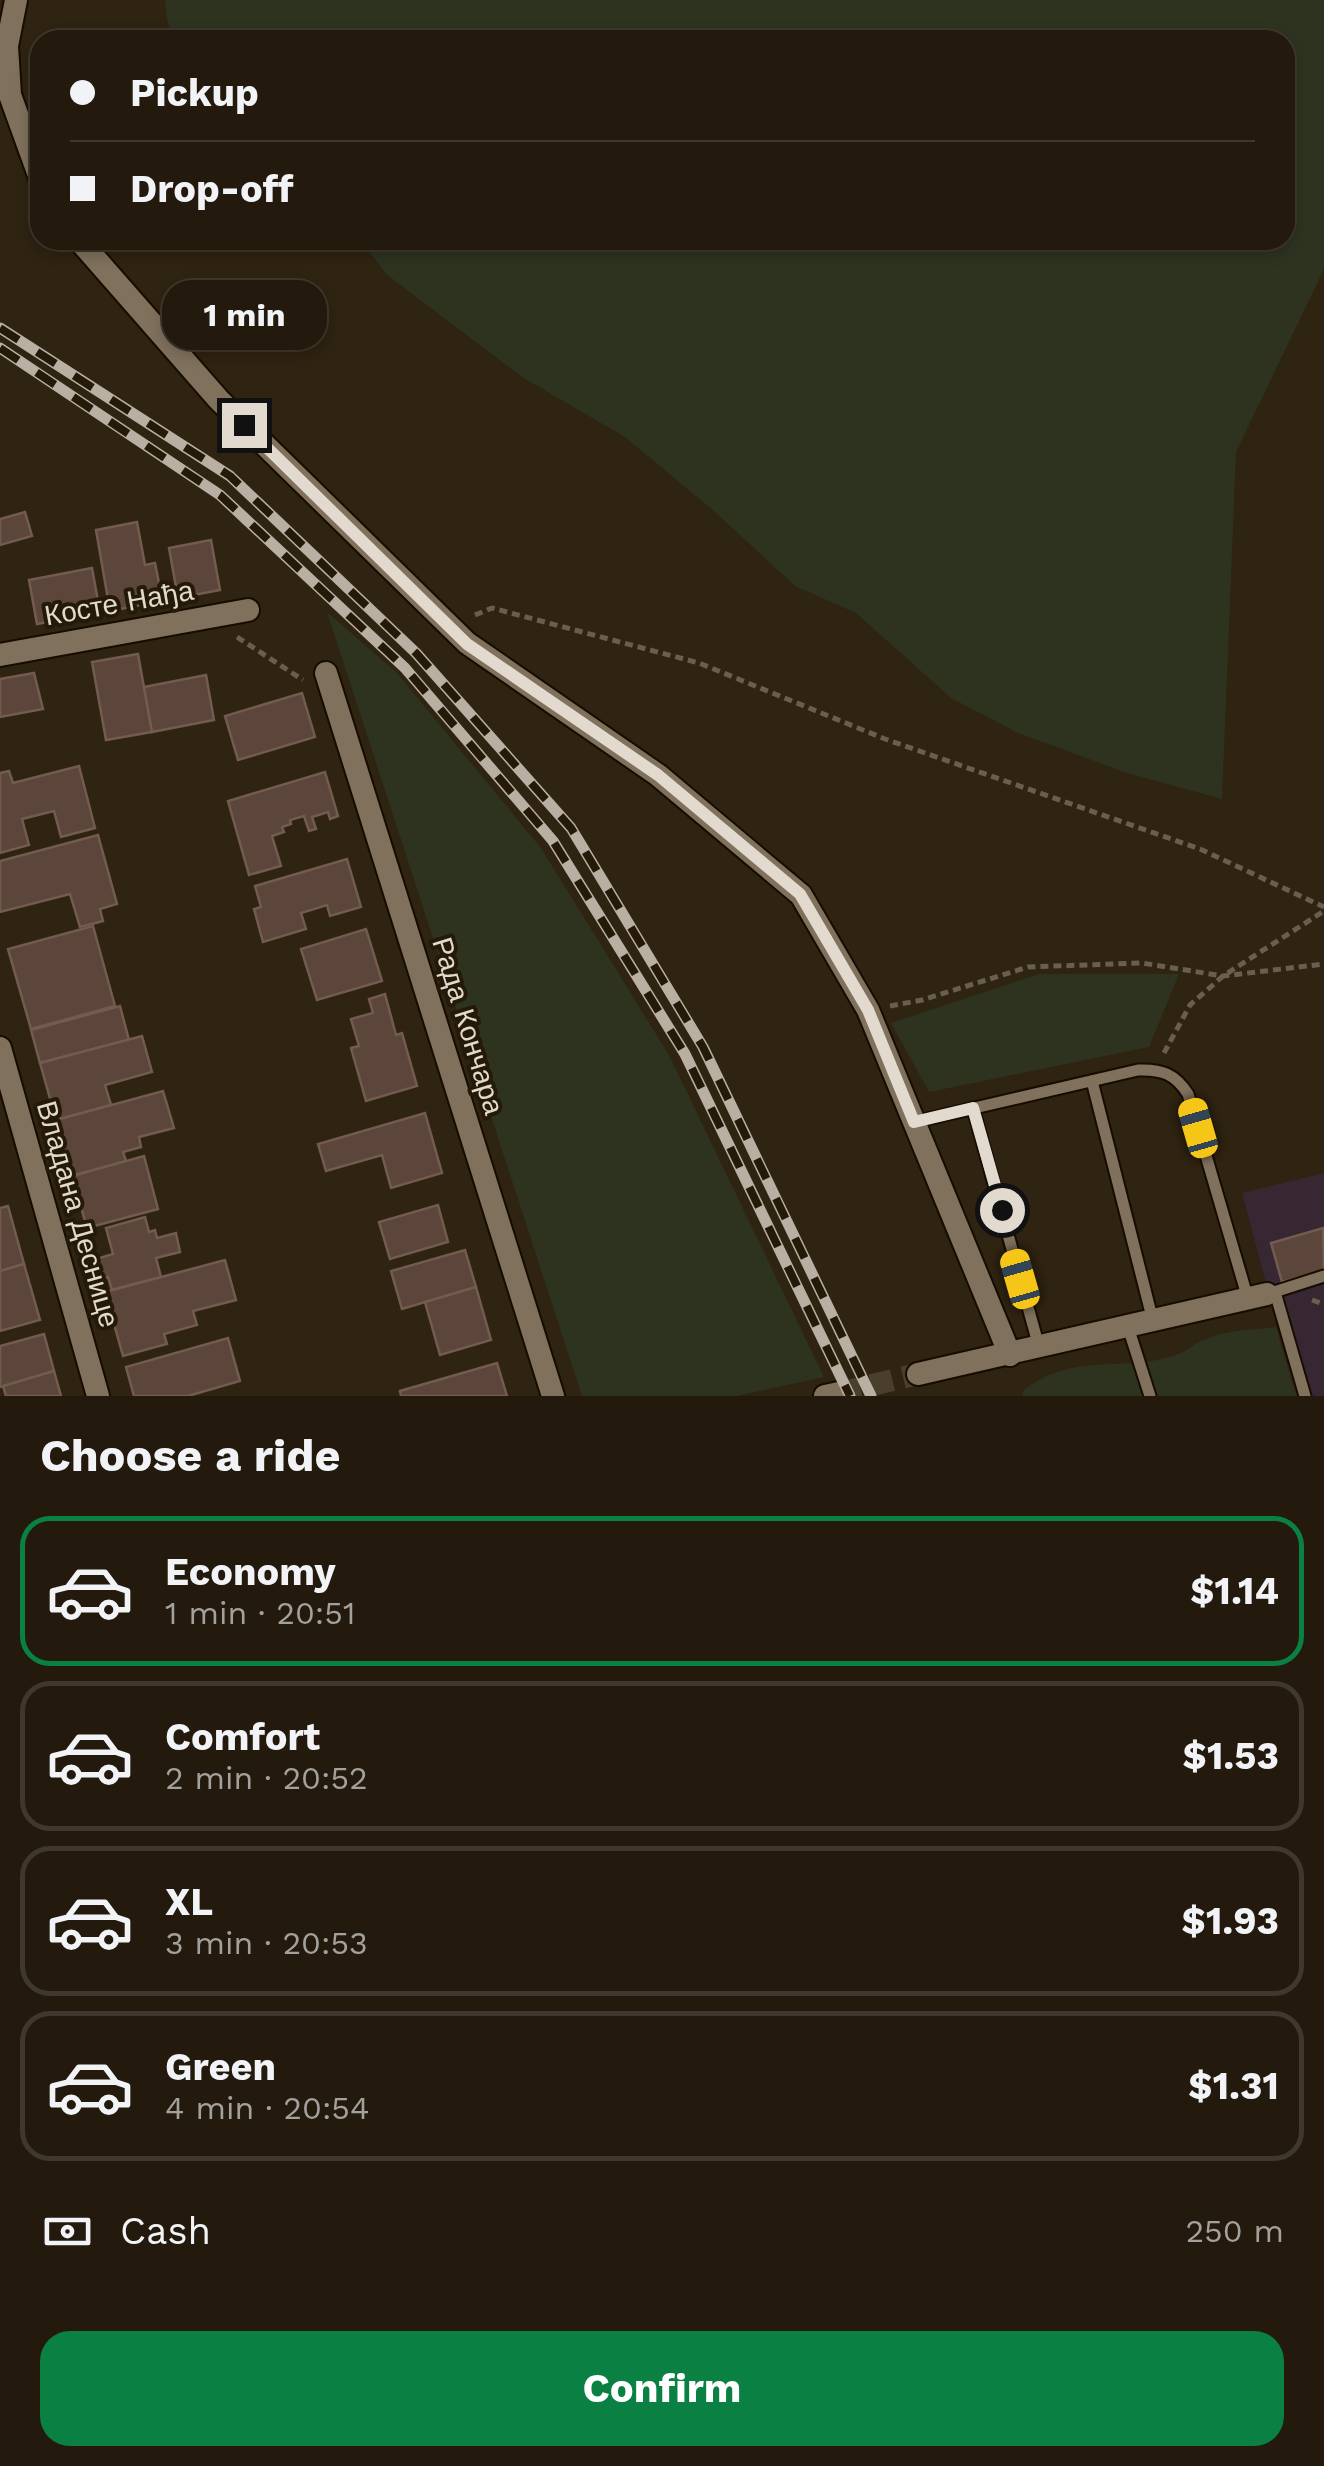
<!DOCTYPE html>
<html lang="en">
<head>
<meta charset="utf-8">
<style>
	body { margin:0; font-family:"Work Sans",sans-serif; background:#2b2316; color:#f1f3f6; height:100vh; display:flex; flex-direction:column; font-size:38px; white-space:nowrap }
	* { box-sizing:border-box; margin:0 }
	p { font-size:32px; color:#a3a19d }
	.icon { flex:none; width:55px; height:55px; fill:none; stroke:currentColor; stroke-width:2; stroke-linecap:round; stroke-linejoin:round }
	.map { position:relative; height:1396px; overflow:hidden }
	.details { display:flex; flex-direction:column; background:#231a0d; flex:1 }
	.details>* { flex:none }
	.guide { position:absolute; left:30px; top:30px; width:1265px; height:220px; border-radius:30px; box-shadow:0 5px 15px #0003,0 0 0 2px #40382e; display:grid; align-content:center; height:220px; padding:0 40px; background:#231a0d }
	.end { position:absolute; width:45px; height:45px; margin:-22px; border:12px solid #e2dace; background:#111; box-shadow:0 0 0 5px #111 }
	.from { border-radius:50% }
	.bubble { position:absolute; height:70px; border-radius:30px; background:#231a0d; box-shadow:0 5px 15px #0003,0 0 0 2px #40382e; font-size:32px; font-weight:700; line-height:70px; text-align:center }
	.car { position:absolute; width:30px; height:60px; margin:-30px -15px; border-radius:12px; box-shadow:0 0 8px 2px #0007; background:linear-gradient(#f5c518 24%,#345 0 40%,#f5c518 0 76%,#345 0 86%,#f5c518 0) }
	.guide b { display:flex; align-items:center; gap:35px; height:95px; font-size:38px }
	.guide b+b { border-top:2px solid #40382e }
	.guide i { width:25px; height:25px; background:#f1f3f6 }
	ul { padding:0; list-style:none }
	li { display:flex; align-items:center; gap:30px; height:150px; margin:0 20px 15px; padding:0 20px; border:5px solid #40382e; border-radius:30px }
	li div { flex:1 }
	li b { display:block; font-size:38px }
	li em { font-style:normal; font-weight:700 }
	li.on { border-color:#0b8043 }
	li>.icon { width:90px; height:90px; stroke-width:1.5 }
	h2 { padding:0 40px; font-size:45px; line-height:120px }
	.pay { display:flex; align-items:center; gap:25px; height:110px; padding:0 40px; font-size:38px }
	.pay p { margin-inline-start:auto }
	.action { display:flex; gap:20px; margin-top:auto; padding:20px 40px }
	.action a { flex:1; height:115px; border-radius:30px; background:#0b8043; color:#fff; font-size:40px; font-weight:700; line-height:115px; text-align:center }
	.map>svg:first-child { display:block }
	.industrial { fill:#372732 }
	.green { fill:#2d331f }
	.building { fill:#5c463b; stroke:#725b4f; stroke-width:2.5 }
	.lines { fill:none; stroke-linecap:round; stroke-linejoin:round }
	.minor-tunnel { stroke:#4a3e2d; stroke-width:22; stroke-dasharray:22 11; stroke-linecap:butt }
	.service-casing { stroke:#170c00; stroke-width:15 }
	.minor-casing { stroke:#170c00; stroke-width:26 }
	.path { stroke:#6a5f4f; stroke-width:5; stroke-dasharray:8 5; stroke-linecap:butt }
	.service { stroke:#7f715c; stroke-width:11 }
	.minor { stroke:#7f715c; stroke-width:22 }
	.rail-casing { stroke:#b9b0a3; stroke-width:11 }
	.rail { stroke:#251a08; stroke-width:8; stroke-dasharray:22; stroke-linecap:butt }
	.route { stroke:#e2dace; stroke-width:12 }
	.labels { text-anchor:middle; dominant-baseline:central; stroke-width:8; stroke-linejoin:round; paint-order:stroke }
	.street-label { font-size:28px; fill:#e2dace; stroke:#251a08 }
</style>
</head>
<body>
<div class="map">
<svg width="1324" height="1396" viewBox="0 0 1324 1396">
	<rect width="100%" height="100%" fill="#2f2311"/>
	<!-- industrial -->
	<polygon class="industrial" points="1324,1173 1324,1396 1296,1396 1242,1193"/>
	<!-- green -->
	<g class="green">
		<polygon points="165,0 1324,0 1324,269 1236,452 1222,799 1127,773 1018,733 951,698 856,613 795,586 715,512 625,437 522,377 386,274 361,240 1285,240 1285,40 175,40 167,20"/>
		<polygon points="327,612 397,673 541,848 669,1055 824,1377 736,1396 582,1396"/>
		<polygon points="1039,974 1179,974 1149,1047 929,1092 891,1023"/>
		<path d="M1276,1327L1296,1396H1022L1023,1391C1074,1350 1125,1374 1179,1354C1187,1351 1193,1345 1199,1342C1223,1330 1249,1330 1276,1327Z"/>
	</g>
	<!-- building -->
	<g class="building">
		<polygon points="25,512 32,536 0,545 0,519"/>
		<polygon points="137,522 145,565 155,563 160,588 149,590 151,603 110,611 96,530"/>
		<polygon points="211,540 220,590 178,598 169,548"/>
		<polygon points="92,568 100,612 37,624 29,580"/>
		<polygon points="138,654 152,732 106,740 92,662"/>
		<polygon points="34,673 43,709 0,717 0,679"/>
		<polygon points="206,675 214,720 152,732 144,687"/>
		<polygon points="302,693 315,737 238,760 225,716"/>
		<polygon points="79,766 95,828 61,837 54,811 22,819 29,845 0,853 0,773 9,771 13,783"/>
		<polygon points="325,772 338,816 330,819 328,812 312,817 316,829 309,831 304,816 290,820 291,824 282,827 284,832 272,836 281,866 249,875 228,801"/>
		<polygon points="98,835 117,904 100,909 103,921 80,927 70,894 0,912 0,861"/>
		<polygon points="347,859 361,907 330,916 327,905 301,913 306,929 263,942 254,909 261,907 255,886"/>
		<polygon points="93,926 115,1006 31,1029 8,949"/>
		<polygon points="366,929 382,981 317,1000 301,949"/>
		<polygon points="385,994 396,1035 402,1033 417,1086 366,1101 351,1048 359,1046 351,1019 373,1013 369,999"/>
		<polygon points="120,1006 129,1040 40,1063 31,1030"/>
		<polygon points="142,1036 152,1072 105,1085 111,1105 56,1120 40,1063"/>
		<polygon points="163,1091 174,1128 139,1137 141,1147 123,1152 126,1161 72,1176 56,1120"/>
		<polygon points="425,1113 442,1173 391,1188 382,1155 326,1171 318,1144"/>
		<polygon points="144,1156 158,1209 87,1228 72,1176"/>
		<polygon points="438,1205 448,1242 390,1259 379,1222"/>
		<polygon points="8,1206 24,1264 0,1271 0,1208"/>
		<polygon points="145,1217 149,1232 155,1230 157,1238 176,1233 180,1252 156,1258 161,1277 112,1290 108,1277 101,1279 96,1259 113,1254 106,1228"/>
		<polygon points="1323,1228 1324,1271 1282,1282 1271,1243"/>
		<polygon points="465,1250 476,1287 402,1309 391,1271"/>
		<polygon points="225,1260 236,1300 193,1311 197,1325 164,1334 167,1344 123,1356 105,1292"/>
		<polygon points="24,1264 40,1320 0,1331 0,1271"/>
		<polygon points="476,1287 491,1340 440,1355 425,1302"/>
		<polygon points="44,1334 54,1371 0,1387 0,1346"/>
		<polygon points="228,1338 240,1381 188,1396 134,1396 126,1367"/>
		<polygon points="497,1363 507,1396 401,1396 400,1391"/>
		<polygon points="54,1371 61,1396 6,1396 3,1386"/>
	</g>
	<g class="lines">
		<!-- minor-tunnel -->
		<polyline class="minor-tunnel" points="839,1393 918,1374"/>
		<!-- service casing -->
		<g class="service-casing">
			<g id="service">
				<polyline points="1092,1081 1153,1321"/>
				<polyline points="973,1108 1039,1347"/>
				<path d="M914,1122L1138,1070C1162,1069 1175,1074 1188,1094L1248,1299"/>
				<polyline points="1275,1292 1305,1396"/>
				<polyline points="1271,1293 1324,1276"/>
				<polyline points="1128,1327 1150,1396"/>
			</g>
		</g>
		<!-- minor casing -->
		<g class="minor-casing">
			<g id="minor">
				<polyline points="16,0 7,46 10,95 40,178"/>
				<polyline points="79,240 219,400 467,643 658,775 801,895 868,1010 1010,1355"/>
				<polyline points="0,655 248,610"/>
				<polyline points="326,673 553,1396"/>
				<polyline points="0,1048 98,1396"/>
				<polyline points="918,1374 1267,1294"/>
				<polyline points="825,1396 839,1393"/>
			</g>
		</g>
		<!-- path -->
		<g class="path">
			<polyline points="475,615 492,608 699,663 885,739 1200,849 1324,907"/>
			<polyline points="237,637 303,680"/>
			<polyline points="890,1006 922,1000 1028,967 1142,963 1223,976 1324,964"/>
			<polyline points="1164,1053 1190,1005 1223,976 1324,911"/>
			<polyline points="1312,1300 1324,1304"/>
		</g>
		<!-- service -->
		<use href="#service" class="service"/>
		<!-- minor -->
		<use href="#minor" class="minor"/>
		<!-- rail casing -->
		<g class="rail-casing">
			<g id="rail">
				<polyline points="0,328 230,476 416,653 571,828 703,1047 871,1396"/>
				<polyline points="0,348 220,495 405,668 553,841 685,1054 850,1396"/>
			</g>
		</g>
		<!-- rail -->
		<use href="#rail" class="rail"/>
	</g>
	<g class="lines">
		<!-- route -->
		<polyline class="route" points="244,425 467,644 658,775 800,894 868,1010 914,1122 973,1108 1002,1210"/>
	</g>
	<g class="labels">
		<!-- street labels -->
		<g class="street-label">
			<text transform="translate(119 603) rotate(-10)">Косте Нађа</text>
			<text transform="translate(468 1026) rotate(73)">Рада Кончара</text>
			<text transform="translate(78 1214) rotate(74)">Владана Деснице</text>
		</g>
	</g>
</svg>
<i class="end from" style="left:1002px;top:1210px"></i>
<i class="end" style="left:244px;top:425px"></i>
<div class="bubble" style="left:162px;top:280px;width:165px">1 min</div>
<i class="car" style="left:1198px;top:1128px;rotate:344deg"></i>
<i class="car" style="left:1020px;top:1279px;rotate:344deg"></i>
<div class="guide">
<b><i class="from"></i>Pickup</b>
<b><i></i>Drop-off</b>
</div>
</div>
<section class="details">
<h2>Choose a ride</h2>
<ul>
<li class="on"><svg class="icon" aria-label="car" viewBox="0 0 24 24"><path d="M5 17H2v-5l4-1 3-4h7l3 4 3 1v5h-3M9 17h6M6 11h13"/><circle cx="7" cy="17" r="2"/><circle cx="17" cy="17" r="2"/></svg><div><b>Economy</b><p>1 min · 20:51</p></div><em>$1.14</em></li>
<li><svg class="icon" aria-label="car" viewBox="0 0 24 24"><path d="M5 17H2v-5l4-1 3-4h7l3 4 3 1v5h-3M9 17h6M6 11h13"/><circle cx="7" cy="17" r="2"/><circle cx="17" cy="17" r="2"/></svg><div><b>Comfort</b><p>2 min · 20:52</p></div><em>$1.53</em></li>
<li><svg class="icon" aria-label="car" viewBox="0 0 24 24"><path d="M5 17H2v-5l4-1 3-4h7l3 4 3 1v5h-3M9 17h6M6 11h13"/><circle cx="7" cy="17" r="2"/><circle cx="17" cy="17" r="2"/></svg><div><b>XL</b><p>3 min · 20:53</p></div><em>$1.93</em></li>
<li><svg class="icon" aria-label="car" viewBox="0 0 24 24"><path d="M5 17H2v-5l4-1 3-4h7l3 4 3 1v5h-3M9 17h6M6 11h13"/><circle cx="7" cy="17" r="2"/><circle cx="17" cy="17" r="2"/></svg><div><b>Green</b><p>4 min · 20:54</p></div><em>$1.31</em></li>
</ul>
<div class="pay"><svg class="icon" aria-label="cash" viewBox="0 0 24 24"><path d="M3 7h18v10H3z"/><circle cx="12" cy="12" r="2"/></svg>Cash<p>250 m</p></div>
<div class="action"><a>Confirm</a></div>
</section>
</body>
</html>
